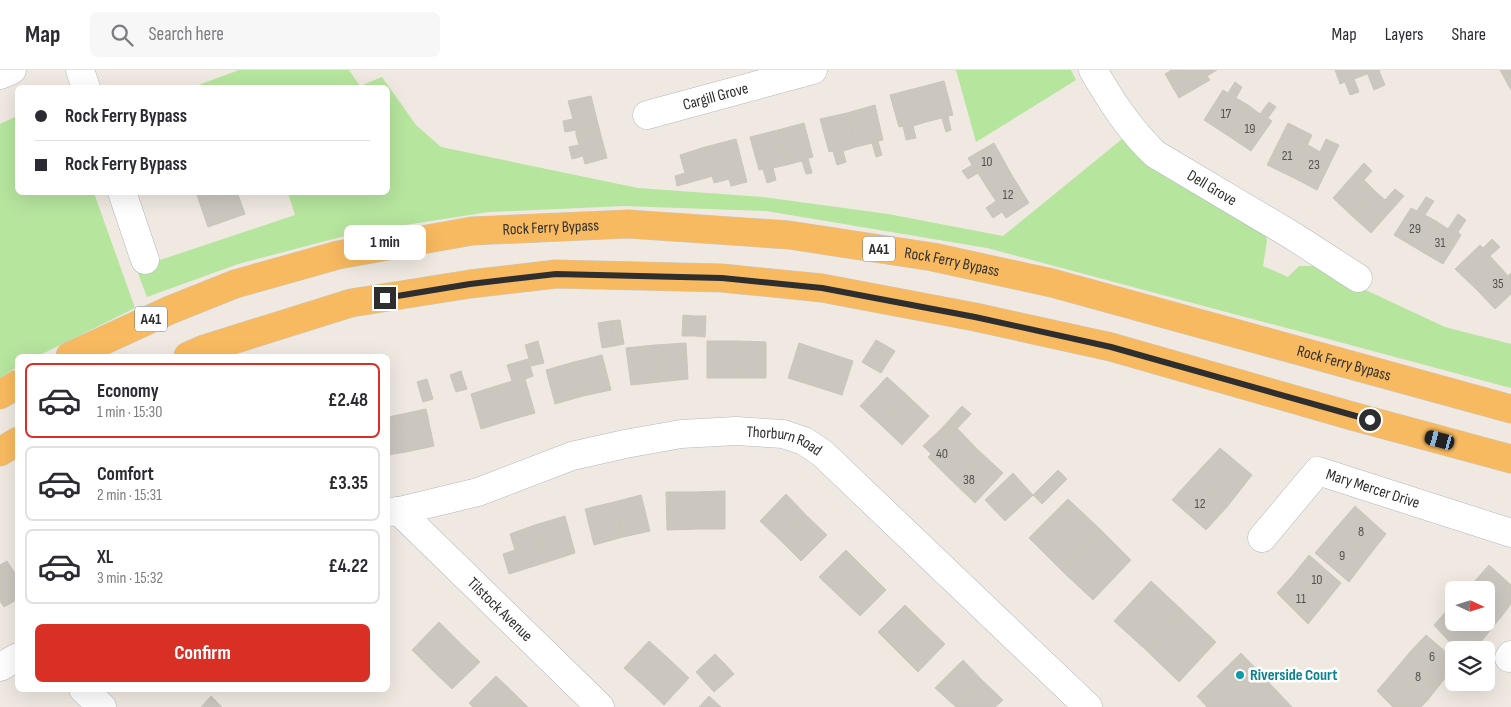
<!DOCTYPE html>
<html lang="en">
<head>
<meta charset="utf-8">
<style>
	body { margin:0; font-family:"Sofia Sans Condensed",sans-serif; background:#f7f7f7; color:#2b2b33; height:100vh; display:flex; flex-direction:column; font-size:19px; white-space:nowrap }
	* { box-sizing:border-box; margin:0 }
	p { font-size:16px; color:#7c7c81 }
	.icon { flex:none; width:28px; height:28px; fill:none; stroke:currentColor; stroke-width:2; stroke-linecap:round; stroke-linejoin:round }
	.map { position:relative; flex:1; overflow:hidden }
	.panel { position:absolute; left:15px; top:284px; width:375px; height:338px; display:flex; flex-direction:column; background:#fff; border-radius:8px; box-shadow:0 5px 20px #0002 }
	.panel>* { flex:none }
	.guide { position:absolute; left:15px; top:15px; width:375px; height:110px; border-radius:8px; box-shadow:0 5px 20px #0002; display:grid; align-content:center; height:110px; padding:0 20px; background:#fff }
	.needle { width:32px; rotate:94deg }
	.fabs { position:absolute; left:1445px; top:511px; display:grid; gap:10px }
	.fabs a { display:grid; place-items:center; width:50px; height:50px; border-radius:8px; background:#fff; box-shadow:0 5px 20px #0002; font-size:25px }
	.end { position:absolute; width:22px; height:22px; margin:-11px; border:6px solid #2e2e2e; background:#fff; box-shadow:0 0 0 2px #fff }
	.from { border-radius:50% }
	.bubble { position:absolute; height:35px; border-radius:8px; background:#fff; box-shadow:0 5px 20px #0002; font-size:16px; font-weight:700; line-height:35px; text-align:center }
	.car { position:absolute; width:15px; height:30px; margin:-15px -8px; border-radius:6px; box-shadow:0 0 4px 1px #0007; background:linear-gradient(#222 24%,#8ab4d8 0 40%,#222 0 76%,#8ab4d8 0 86%,#222 0) }
	.guide b { display:flex; align-items:center; gap:18px; height:48px; font-size:19px }
	.guide b+b { border-top:1px solid #e1e1e2 }
	.guide i { width:12px; height:12px; background:#2b2b33 }
	ul { padding:9px 0 0; list-style:none }
	li { display:flex; align-items:center; gap:15px; height:75px; margin:0 10px 8px; padding:0 10px; border:2px solid #e1e1e2; border-radius:8px }
	li div { flex:1 }
	li b { display:block; font-size:19px }
	li em { font-style:normal; font-weight:700 }
	li.current { border-color:#d93025 }
	li>.icon { width:45px; height:45px; stroke-width:1.5 }
	.primary-button { display:flex; gap:10px; margin-top:auto; padding:10px 20px }
	.primary-button a { flex:1; height:58px; border-radius:8px; background:#d93025; color:#fff; font-size:20px; font-weight:700; line-height:58px; text-align:center }
	header { display:flex; align-items:center; gap:30px; box-sizing:border-box; height:70px; padding:0 25px; background:#fff; border-bottom:1px solid #e1e1e2 }
	header strong { font-size:24px }
	nav { display:flex; gap:28px; margin-inline-start:auto; font-size:18px }
	.search { width:350px; height:45px; background:#f7f7f7; display:flex; align-items:center; gap:12px; box-sizing:border-box; padding:0 18px; border-radius:8px; color:#7c7c81; font-size:19px }
	.map>svg:first-child { display:block }
	.green { fill:#b6e59e }
	.building { fill:#cbc7bf; stroke:#cbc5ba }
	.lines { fill:none; stroke-linecap:round; stroke-linejoin:round }
	.minor-casing { stroke:#b4b7c1; stroke-width:29 }
	.secondary-casing { stroke:#b4b7c1; stroke-width:29 }
	.trunk-casing { stroke:#c9c9c9; stroke-width:29 }
	.minor { stroke:#fff; stroke-width:28 }
	.secondary { stroke:#fff; stroke-width:28 }
	.trunk { stroke:#f8ba60; stroke-width:28 }
	.route { stroke:#2e2e2e; stroke-width:6 }
	.culture-dot { fill:#0f9aa8; stroke:#fff; stroke-width:2 }
	.labels { text-anchor:middle; dominant-baseline:central; stroke-width:5; stroke-linejoin:round; paint-order:stroke }
	.number-label { font-size:14px; fill:#555452 }
	.shield { fill:#fff; stroke:#6d6d6d; stroke-width:1 }
	.shield-label { font-size:15px; font-weight:bold; fill:#2e2e2e }
	.street-label { font-size:16px; fill:#2e2e2e; stroke:#fff }
	.culture-label { font-size:16px; font-weight:bold; fill:#0d838f; stroke:#fff; text-anchor:start }
</style>
</head>
<body>
<header>
<strong>Map</strong>
<div class="search"><svg class="icon" aria-label="search" viewBox="0 0 24 24"><circle cx="10" cy="10" r="6"/><path d="M15 15l6 6"/></svg>Search here</div>
<nav><a>Map</a><a>Layers</a><a>Share</a></nav>
</header>
<div class="map">
<svg width="1511" height="637" viewBox="0 0 1511 637">
	<rect width="100%" height="100%" fill="#efe9e1"/>
	<!-- green -->
	<g class="green">
		<polygon points="239,0 349,0 360,16 382,7 416,55 441,77 638,118 763,127 888,144 1003,166 1122,69 1144,90 1265,162 1267,171 1263,196 1288,207 1299,196 1314,196 1445,257 1511,274 1511,318 987,178 766,141 624,136 489,142 360,162 238,194 147,227 136,198 295,145 288,123 388,122 388,18 193,17"/>
		<polygon points="956,0 1071,0 1076,10 976,72"/>
		<polygon points="17,46 18,122 94,123 135,238 38,286 18,286 17,297 0,308 0,54"/>
	</g>
	<!-- building -->
	<g class="building">
		<polygon points="1172,0 1217,0 1207,6 1210,10 1179,28 1165,4"/>
		<polygon points="1335,0 1366,0 1367,4 1354,9 1359,22 1350,25 1345,12 1340,14"/>
		<polygon points="1366,0 1380,0 1379,1 1385,15 1374,20"/>
		<polygon points="1500,0 1511,0 1511,20"/>
		<polygon points="944,11 953,45 948,46 951,60 946,62 942,48 926,52 917,18"/>
		<polygon points="1235,12 1242,17 1236,28 1248,35 1227,65 1204,50 1223,20 1228,23"/>
		<polygon points="917,18 926,52 913,56 916,68 906,70 903,56 899,57 890,25"/>
		<polygon points="591,26 599,58 576,64 576,60 565,62 563,51 573,49 568,31"/>
		<polygon points="1269,32 1276,37 1268,48 1272,51 1251,81 1227,65 1248,35 1260,44"/>
		<polygon points="875,35 883,70 878,71 882,85 876,87 872,73 856,77 847,43"/>
		<polygon points="847,43 856,77 843,81 846,92 837,95 833,81 829,82 820,49"/>
		<polygon points="804,53 813,87 808,88 812,103 806,104 802,91 786,95 778,60"/>
		<polygon points="1288,53 1312,65 1292,107 1267,95"/>
		<polygon points="599,58 607,88 585,94 583,86 572,89 569,77 579,75 576,64"/>
		<polygon points="778,60 786,95 773,98 776,110 767,113 763,99 759,100 750,67"/>
		<polygon points="736,69 747,112 731,116 729,109 714,113 705,77"/>
		<polygon points="1326,69 1339,75 1317,120 1292,107 1308,75 1320,82"/>
		<polygon points="994,73 1010,102 986,116 978,103 968,109 962,101 972,95 968,88"/>
		<polygon points="705,77 713,106 677,116 675,106 685,103 680,85"/>
		<polygon points="1364,93 1372,101 1364,110 1375,121 1352,146 1333,128"/>
		<polygon points="1010,102 1029,133 1006,148 1002,142 993,148 986,138 996,131 986,116"/>
		<polygon points="1395,119 1404,126 1371,163 1352,146 1375,121 1385,130"/>
		<polygon points="196,122 225,122 199,131"/>
		<polygon points="225,122 237,122 245,144 208,157 199,131"/>
		<polygon points="1426,127 1434,131 1425,145 1436,151 1419,180 1394,165 1411,138 1417,141"/>
		<polygon points="1458,144 1466,150 1458,162 1461,165 1443,194 1419,180 1436,151 1448,159"/>
		<polygon points="1492,169 1500,177 1490,186 1501,198 1477,220 1455,199 1480,175 1483,178"/>
		<polygon points="1501,198 1508,206 1511,203 1511,224 1495,239 1477,220"/>
		<polygon points="683,245 695,246 695,266 682,266"/>
		<polygon points="695,246 706,246 705,267 695,266"/>
		<polygon points="620,250 624,274 614,276 610,251"/>
		<polygon points="610,251 614,276 602,278 598,253"/>
		<polygon points="876,270 885,275 872,298 862,292"/>
		<polygon points="538,271 544,293 531,296 525,275"/>
		<rect x="707" y="271" width="31" height="37"/>
		<polygon points="738,271 766,272 766,308 738,308"/>
		<polygon points="686,273 688,309 659,312 655,275"/>
		<polygon points="799,273 826,282 814,316 788,308"/>
		<polygon points="655,275 659,312 631,315 626,278"/>
		<polygon points="885,275 895,281 881,303 872,298"/>
		<polygon points="826,282 853,291 842,325 814,316"/>
		<polygon points="602,285 611,320 583,326 574,292"/>
		<polygon points="528,289 533,306 525,309 535,343 507,351 496,316 512,311 507,295"/>
		<polygon points="574,292 583,326 555,334 546,300"/>
		<polygon points="461,301 467,319 456,322 450,305"/>
		<polygon points="887,307 908,326 881,355 860,336"/>
		<polygon points="427,309 433,329 423,332 417,312"/>
		<polygon points="496,316 507,351 481,359 471,324"/>
		<polygon points="908,326 929,346 902,375 881,355"/>
		<polygon points="962,336 971,344 950,366 942,358"/>
		<polygon points="426,339 434,376 406,382 398,345"/>
		<polygon points="398,345 406,382 388,385 388,347"/>
		<polygon points="942,358 950,366 957,358 977,379 949,408 928,387 931,384 923,376"/>
		<polygon points="1220,378 1252,405 1227,437 1193,407"/>
		<polygon points="977,379 1003,403 975,433 949,408"/>
		<polygon points="1058,400 1067,409 1042,434 1033,425"/>
		<polygon points="1013,403 1033,425 1005,451 985,430"/>
		<polygon points="1193,407 1227,437 1206,460 1172,430"/>
		<polygon points="725,421 725,459 697,459 697,422"/>
		<polygon points="666,422 697,422 697,459 667,460"/>
		<polygon points="786,424 807,446 782,472 760,451"/>
		<polygon points="641,425 650,461 623,467 614,432"/>
		<polygon points="1068,429 1101,460 1061,500 1029,468"/>
		<polygon points="614,432 623,467 594,475 585,439"/>
		<polygon points="1355,436 1386,464 1368,487 1336,458"/>
		<polygon points="565,446 575,483 547,492 535,455"/>
		<polygon points="807,446 827,465 801,491 782,472"/>
		<polygon points="535,455 547,492 509,504 503,484 515,480 510,464"/>
		<polygon points="1336,458 1368,487 1349,512 1315,483"/>
		<polygon points="1101,460 1131,490 1093,530 1061,500"/>
		<polygon points="846,480 866,500 840,527 819,507"/>
		<polygon points="1309,485 1341,513 1325,533 1293,505"/>
		<polygon points="7,491 18,508 18,529 4,537 0,531 0,495"/>
		<polygon points="1489,495 1511,515 1511,534 1501,547 1486,534 1486,520 1468,519"/>
		<polygon points="866,500 886,520 860,546 840,527"/>
		<polygon points="1293,505 1325,533 1308,554 1277,523"/>
		<polygon points="1151,511 1183,541 1147,581 1114,551"/>
		<polygon points="1486,534 1501,547 1484,568 1466,552 1486,552"/>
		<polygon points="905,535 925,555 898,582 878,562"/>
		<polygon points="1449,538 1454,542 1454,552 1466,552 1484,568 1474,580 1457,580 1434,555"/>
		<polygon points="1183,541 1216,572 1179,612 1147,581"/>
		<polygon points="439,552 459,572 432,600 412,580"/>
		<polygon points="925,555 945,574 918,602 898,582"/>
		<polygon points="1426,565 1454,589 1454,598 1442,612 1410,582"/>
		<polygon points="649,571 669,589 644,616 624,598"/>
		<polygon points="459,572 480,592 452,619 432,600"/>
		<polygon points="1410,582 1442,612 1427,631 1395,600"/>
		<polygon points="1241,583 1292,637 1207,637 1197,626"/>
		<polygon points="715,584 724,593 704,611 696,602"/>
		<polygon points="669,589 689,608 664,635 644,616"/>
		<polygon points="963,590 982,610 956,637 935,618"/>
		<polygon points="724,593 734,604 714,622 704,611"/>
		<polygon points="1395,600 1427,631 1421,637 1393,637 1377,621"/>
		<polygon points="496,606 517,626 506,637 473,637 469,633"/>
		<polygon points="982,610 1003,630 995,637 956,637"/>
		<polygon points="211,626 222,637 201,637"/>
		<polygon points="517,626 528,637 506,637"/>
		<polygon points="709,626 721,637 699,637"/>
	</g>
	<g class="lines">
		<!-- minor casing -->
		<g class="minor-casing">
			<g id="minor">
				<polyline points="80,0 86,18"/>
				<path id="s1" d="M1093,0C1111,31 1129,59 1155,84L1293,166L1358,208"/>
				<path id="s2" d="M647,45L813,0"/>
				<polyline points="122,122 145,190"/>
				<path id="s3" d="M399,441L600,637"/>
				<path id="s4" d="M388,442L399,441L478,422L572,386L625,374L681,364L736,361L783,364L804,371L822,383L1088,637"/>
				<path id="s5" d="M1262,468L1318,401L1511,463"/>
				<polyline points="1509,588 1511,585"/>
				<polyline points="0,597 18,587"/>
				<polyline points="83,619 102,637"/>
			</g>
		</g>
		<!-- secondary casing -->
		<g class="secondary-casing">
			<polyline id="secondary" points="0,5 12,0"/>
		</g>
		<!-- trunk casing -->
		<g class="trunk-casing">
			<g id="trunk">
				<path id="s6" d="M70,286L170,240L235,214L338,185L472,161L628,154L789,165L933,187L1052,213L1511,339"/>
				<polyline points="188,286 204,279 351,233 470,214 556,204 722,208 822,218 975,247 1111,277 1352,346 1511,389"/>
				<polyline points="0,325 18,314"/>
				<polyline points="0,382 18,371"/>
			</g>
		</g>
		<!-- minor -->
		<use href="#minor" class="minor"/>
		<!-- secondary -->
		<use href="#secondary" class="secondary"/>
		<!-- trunk -->
		<use href="#trunk" class="trunk"/>
	</g>
	<g class="lines">
		<!-- route -->
		<polyline class="route" points="385,228 470,214 556,204 722,208 822,218 975,247 1111,277 1370,350"/>
	</g>
	<!-- markers -->
	<circle class="culture-dot" cx="1240" cy="605" r="5"/>
	<g class="labels">
		<!-- number labels -->
		<g class="number-label">
			<text x="1226" y="43">17</text>
			<text x="1250" y="58">19</text>
			<text x="1287" y="85">21</text>
			<text x="987" y="91">10</text>
			<text x="1314" y="94">23</text>
			<text x="1008" y="124">12</text>
			<text x="1415" y="158">29</text>
			<text x="1440" y="172">31</text>
			<text x="1498" y="213">35</text>
			<text x="942" y="383">40</text>
			<text x="969" y="409">38</text>
			<text x="1200" y="433">12</text>
			<text x="1361" y="461">8</text>
			<text x="1342" y="485">9</text>
			<text x="1317" y="509">10</text>
			<text x="1301" y="528">11</text>
			<text x="1432" y="586">6</text>
			<text x="1418" y="606">8</text>
		</g>
		<!-- shield labels -->
		<g class="shield">
			<rect x="863" y="166.5" width="32" height="25" rx="4"/>
			<rect x="135" y="236.5" width="32" height="25" rx="4"/>
		</g>
		<g class="shield-label">
			<text x="879" y="179">A41</text>
			<text x="151" y="249">A41</text>
		</g>
		<!-- street labels -->
		<g class="street-label">
			<text stroke="none"><textPath href="#s2" startOffset="71">Cargill Grove</textPath></text>
			<text stroke="none"><textPath href="#s1" startOffset="171">Dell Grove</textPath></text>
			<text stroke="none"><textPath href="#s6" startOffset="502">Rock Ferry Bypass</textPath></text>
			<text stroke="none"><textPath href="#s6" startOffset="906">Rock Ferry Bypass</textPath></text>
			<text stroke="none"><textPath href="#s6" startOffset="1311">Rock Ferry Bypass</textPath></text>
			<text stroke="none"><textPath href="#s4" startOffset="409">Thorburn Road</textPath></text>
			<text stroke="none"><textPath href="#s5" startOffset="145">Mary Mercer Drive</textPath></text>
			<text stroke="none"><textPath href="#s3" startOffset="141">Tilstock Avenue</textPath></text>
		</g>
		<!-- culture labels -->
		<g class="culture-label">
			<text x="1250" y="605">Riverside Court</text>
		</g>
	</g>
</svg>
<div class="fabs">
<a><svg class="needle" viewBox="-14 -14 28 28"><path d="M0-13l5 13h-10z" fill="#e53935"/><path d="M0 13l5-13h-10z" fill="#7c7c81"/></svg></a>
<a><svg class="icon" aria-label="layers" viewBox="0 0 24 24"><path d="M12 4l9 5-9 5-9-5zM3 14l9 5 9-5"/></svg></a>
</div>
<i class="end from" style="left:1370px;top:350px"></i>
<i class="end" style="left:385px;top:228px"></i>
<div class="bubble" style="left:344px;top:155px;width:82px">1 min</div>
<i class="car" style="left:1440px;top:370px;rotate:285deg"></i>
<div class="guide">
<b><i class="from"></i>Rock Ferry Bypass</b>
<b><i></i>Rock Ferry Bypass</b>
</div>
<section class="panel">
<ul>
<li class="current"><svg class="icon" aria-label="car" viewBox="0 0 24 24"><path d="M5 17H2v-5l4-1 3-4h7l3 4 3 1v5h-3M9 17h6M6 11h13"/><circle cx="7" cy="17" r="2"/><circle cx="17" cy="17" r="2"/></svg><div><b>Economy</b><p>1 min · 15:30</p></div><em>£2.48</em></li>
<li><svg class="icon" aria-label="car" viewBox="0 0 24 24"><path d="M5 17H2v-5l4-1 3-4h7l3 4 3 1v5h-3M9 17h6M6 11h13"/><circle cx="7" cy="17" r="2"/><circle cx="17" cy="17" r="2"/></svg><div><b>Comfort</b><p>2 min · 15:31</p></div><em>£3.35</em></li>
<li><svg class="icon" aria-label="car" viewBox="0 0 24 24"><path d="M5 17H2v-5l4-1 3-4h7l3 4 3 1v5h-3M9 17h6M6 11h13"/><circle cx="7" cy="17" r="2"/><circle cx="17" cy="17" r="2"/></svg><div><b>XL</b><p>3 min · 15:32</p></div><em>£4.22</em></li>
</ul>
<div class="primary-button"><a>Confirm</a></div>
</section>
</div>
</body>
</html>
